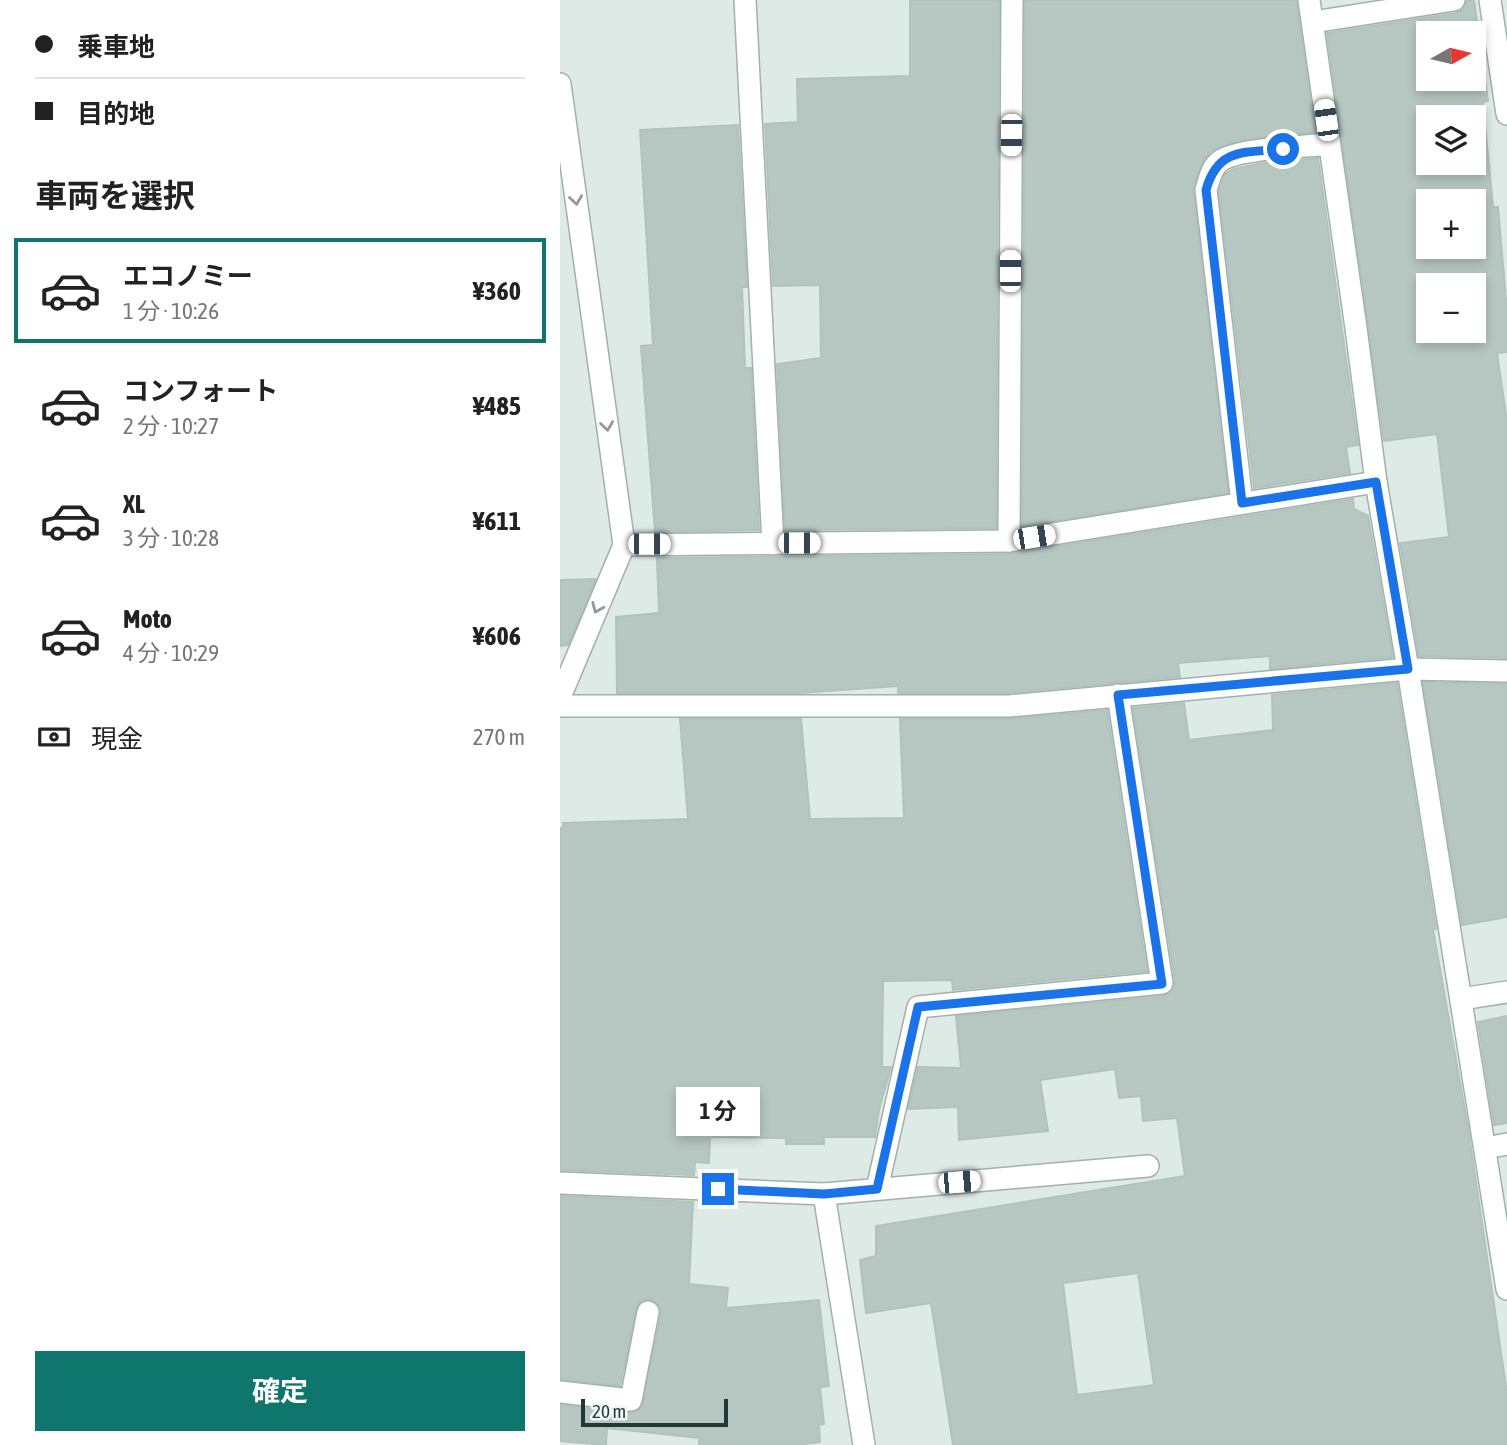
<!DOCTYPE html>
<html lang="ja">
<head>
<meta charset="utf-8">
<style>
	body { margin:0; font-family:"Asap Condensed","Noto Sans JP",sans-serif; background:#f6f6f6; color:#222; height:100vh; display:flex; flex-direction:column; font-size:26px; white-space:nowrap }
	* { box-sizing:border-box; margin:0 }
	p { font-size:23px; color:#767676 }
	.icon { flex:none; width:38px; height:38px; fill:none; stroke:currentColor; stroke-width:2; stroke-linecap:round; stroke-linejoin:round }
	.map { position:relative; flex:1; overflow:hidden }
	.drawer { display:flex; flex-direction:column; background:#fff; width:560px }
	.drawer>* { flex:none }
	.guide { display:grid; align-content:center; height:154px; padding:0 35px; background:#fff }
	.needle { width:46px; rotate:82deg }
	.buttons { position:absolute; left:856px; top:21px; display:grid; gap:14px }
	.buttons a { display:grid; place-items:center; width:70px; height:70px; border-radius:0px; background:#fff; box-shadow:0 4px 10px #0003; font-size:35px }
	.scale { position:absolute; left:21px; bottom:18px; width:147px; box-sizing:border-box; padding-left:7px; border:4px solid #1f3935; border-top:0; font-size:19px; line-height:24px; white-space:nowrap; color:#1f3935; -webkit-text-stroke:5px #eef7f3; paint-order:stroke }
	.end { position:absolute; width:32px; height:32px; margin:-16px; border:9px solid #1a73e8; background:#fff; box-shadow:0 0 0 4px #fff }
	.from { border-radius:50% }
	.bubble { position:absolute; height:49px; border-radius:0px; background:#fff; box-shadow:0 4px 10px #0003; font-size:23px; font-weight:700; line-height:49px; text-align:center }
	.car { position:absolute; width:21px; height:42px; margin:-21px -10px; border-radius:9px; box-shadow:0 0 5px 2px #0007; background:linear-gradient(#fff 24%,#345 0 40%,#fff 0 76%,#345 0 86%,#fff 0) }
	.guide b { display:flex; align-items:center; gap:24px; height:66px; font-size:26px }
	.guide b+b { border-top:2px solid #e0e0e0 }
	.guide i { width:18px; height:18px; background:#222 }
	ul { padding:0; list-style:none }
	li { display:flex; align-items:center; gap:21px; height:105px; margin:0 14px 10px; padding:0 21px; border:4px solid transparent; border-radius:0px }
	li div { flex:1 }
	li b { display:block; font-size:26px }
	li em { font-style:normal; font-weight:700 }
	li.on { border-color:#0f766e }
	li>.icon { width:63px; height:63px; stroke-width:1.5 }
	h2 { padding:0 35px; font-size:32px; line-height:84px }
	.pay { display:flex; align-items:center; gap:18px; height:77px; padding:0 35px; font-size:26px }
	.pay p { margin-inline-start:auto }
	.cta { display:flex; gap:14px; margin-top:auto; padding:14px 35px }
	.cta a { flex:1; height:80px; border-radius:0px; background:#0f766e; color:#fff; font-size:28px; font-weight:700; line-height:80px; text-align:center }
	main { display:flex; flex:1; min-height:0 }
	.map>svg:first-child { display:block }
	.building { fill:#b6c7c2; stroke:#b0c3bd; stroke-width:2; fill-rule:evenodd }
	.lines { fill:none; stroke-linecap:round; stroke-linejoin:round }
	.street-casing { stroke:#a1b1ad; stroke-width:24 }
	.street { stroke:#fff; stroke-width:21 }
	.oneway { stroke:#8f9c9a }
	.route { stroke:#1a73e8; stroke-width:9 }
</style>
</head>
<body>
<main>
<section class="drawer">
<div class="guide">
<b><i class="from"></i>乗車地</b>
<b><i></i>目的地</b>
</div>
<h2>車両を選択</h2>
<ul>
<li class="on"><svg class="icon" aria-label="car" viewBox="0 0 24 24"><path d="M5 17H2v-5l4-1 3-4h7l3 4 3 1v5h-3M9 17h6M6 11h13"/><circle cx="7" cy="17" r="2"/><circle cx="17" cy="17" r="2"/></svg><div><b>エコノミー</b><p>1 分 · 10:26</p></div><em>¥360</em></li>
<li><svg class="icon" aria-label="car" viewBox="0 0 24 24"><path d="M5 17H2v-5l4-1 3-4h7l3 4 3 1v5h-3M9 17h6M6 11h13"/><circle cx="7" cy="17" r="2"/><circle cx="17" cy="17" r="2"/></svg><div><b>コンフォート</b><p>2 分 · 10:27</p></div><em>¥485</em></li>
<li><svg class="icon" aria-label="car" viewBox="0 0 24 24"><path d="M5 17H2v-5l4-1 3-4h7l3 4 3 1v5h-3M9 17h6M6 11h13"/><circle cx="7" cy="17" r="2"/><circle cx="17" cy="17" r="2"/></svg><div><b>XL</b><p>3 分 · 10:28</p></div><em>¥611</em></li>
<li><svg class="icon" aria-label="car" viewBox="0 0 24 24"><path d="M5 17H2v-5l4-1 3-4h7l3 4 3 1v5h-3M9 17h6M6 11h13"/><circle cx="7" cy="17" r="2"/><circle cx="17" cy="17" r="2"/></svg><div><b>Moto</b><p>4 分 · 10:29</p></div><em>¥606</em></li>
</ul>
<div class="pay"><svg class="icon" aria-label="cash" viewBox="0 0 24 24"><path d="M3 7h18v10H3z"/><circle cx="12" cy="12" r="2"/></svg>現金<p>270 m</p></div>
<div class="cta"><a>確定</a></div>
</section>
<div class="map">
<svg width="947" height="1445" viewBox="0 0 947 1445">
	<rect width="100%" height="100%" fill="#deeae6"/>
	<!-- building -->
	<g class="building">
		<polygon points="350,0 439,0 436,528 225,530 217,364 261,358 260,285 213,286 205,124 238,122 237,79 350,76"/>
		<polygon points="465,0 736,0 755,132 695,138 663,145 651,151 644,159 633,187 668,493 462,526"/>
		<path d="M907,0H914L928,101L923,102L933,207H938L947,311V352L937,353L947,421V658L859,656L840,543L889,537L877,434L824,441L767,33L896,13L903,10ZM868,33H914V79H868ZM868,117H914V163H868ZM868,201H914V247H868ZM868,285H914V331H868Z"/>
		<polygon points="178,125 187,287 182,287 185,368 191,368 199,530 95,532 81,346 93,345 80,130"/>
		<polygon points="758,158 798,445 786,447 790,473 694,488 659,191 665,174 674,169 698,164"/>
		<polygon points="793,499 794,509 808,516 833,657 710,669 710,656 618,663 620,677 448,693 338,693 338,686 240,693 57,693 56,617 99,613 97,558 449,554"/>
		<polygon points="36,579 8,645 0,646 0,580"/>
		<polygon points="863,682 947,684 947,917 902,925"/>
		<path d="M837,683L876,929H873L908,1128L947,1393V1445H393L371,1303L306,1313L300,1260L316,1256V1226L625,1176L617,1118L583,1121L581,1096L559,1098L555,1069L480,1080L488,1131L399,1140L398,1107L348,1109L358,1067L401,1068L396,1016L603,996L614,989L615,981L573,708L624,703L629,740L713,730L712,695ZM578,1273L594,1385L517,1395L503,1283Z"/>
		<polygon points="547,710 587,971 393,990 392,980 323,981 322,1067 331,1067 319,1110 315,1137 264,1137 264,1144 226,1144 226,1138 150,1137 149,1163 135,1162 134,1175 0,1170 0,828 3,828 3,823 128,819 120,719 241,719 250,819 344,818 340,719 449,719"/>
		<polygon points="947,1016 947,1123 934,1125 918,1022"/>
		<polygon points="0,1196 133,1202 129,1284 168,1288 166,1308 259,1300 269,1386 260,1387 264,1424 259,1425 260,1442 237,1445 139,1445 139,1438 47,1428 46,1445 0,1441 0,1405 70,1413 81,1408 101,1314 100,1307 91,1299 83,1300 78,1304 60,1386 0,1379"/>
	</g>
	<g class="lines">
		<!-- street casing -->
		<g class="street-casing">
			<g id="street">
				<polyline points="185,0 213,544"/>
				<polyline points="749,0 796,328 816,482 848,669 947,1289"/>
				<polyline points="930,0 947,114"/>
				<polyline points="753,22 894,0"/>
				<polyline points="0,84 64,545 0,697"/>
				<path d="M682,503L646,190C649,180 651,168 660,161C679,148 744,147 769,144"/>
				<polyline points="449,541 452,0"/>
				<polyline points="64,545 449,541 816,482"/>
				<polyline points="0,706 449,706 848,669 947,671"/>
				<polyline points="901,999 947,992"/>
				<polyline points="925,1148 947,1144"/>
				<polyline points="0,1183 264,1194 588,1166"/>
				<polyline points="317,1189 358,1007 602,983 558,695"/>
				<polyline points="264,1194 304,1445"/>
				<polyline points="0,1392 71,1400 88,1312"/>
			</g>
		</g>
		<!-- street -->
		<use href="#street" class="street"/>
	</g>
	<!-- one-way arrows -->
	<defs><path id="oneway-chevron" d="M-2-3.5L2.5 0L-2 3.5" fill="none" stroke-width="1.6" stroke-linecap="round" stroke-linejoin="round" transform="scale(1.75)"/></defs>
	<g class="oneway">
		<use href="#oneway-chevron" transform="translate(16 200) rotate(82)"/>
		<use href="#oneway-chevron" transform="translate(47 426) rotate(82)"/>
		<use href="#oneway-chevron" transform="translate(37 608) rotate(113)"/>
	</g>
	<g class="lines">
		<!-- route -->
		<path class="route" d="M158,1189L264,1194L317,1189L358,1007L602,984L558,695L848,669L816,482L682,503L646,190C658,147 685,153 723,149"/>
	</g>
</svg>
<div class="buttons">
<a><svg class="needle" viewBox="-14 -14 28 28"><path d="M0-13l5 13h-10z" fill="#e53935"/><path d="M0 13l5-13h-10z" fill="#767676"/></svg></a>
<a><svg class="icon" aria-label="layers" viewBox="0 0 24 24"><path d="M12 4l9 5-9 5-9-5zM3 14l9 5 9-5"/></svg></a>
<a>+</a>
<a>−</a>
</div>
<div class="scale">20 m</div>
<i class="end from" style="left:723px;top:149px"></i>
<i class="end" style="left:158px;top:1189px"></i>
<div class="bubble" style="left:116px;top:1087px;width:84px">1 分</div>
<i class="car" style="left:766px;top:120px;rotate:352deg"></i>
<i class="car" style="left:451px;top:135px;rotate:181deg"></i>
<i class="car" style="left:450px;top:271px;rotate:0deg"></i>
<i class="car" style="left:474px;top:537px;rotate:81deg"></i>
<i class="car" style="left:239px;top:543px;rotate:90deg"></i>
<i class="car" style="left:89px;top:544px;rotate:90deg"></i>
<i class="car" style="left:399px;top:1182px;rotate:85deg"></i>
</div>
</main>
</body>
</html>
